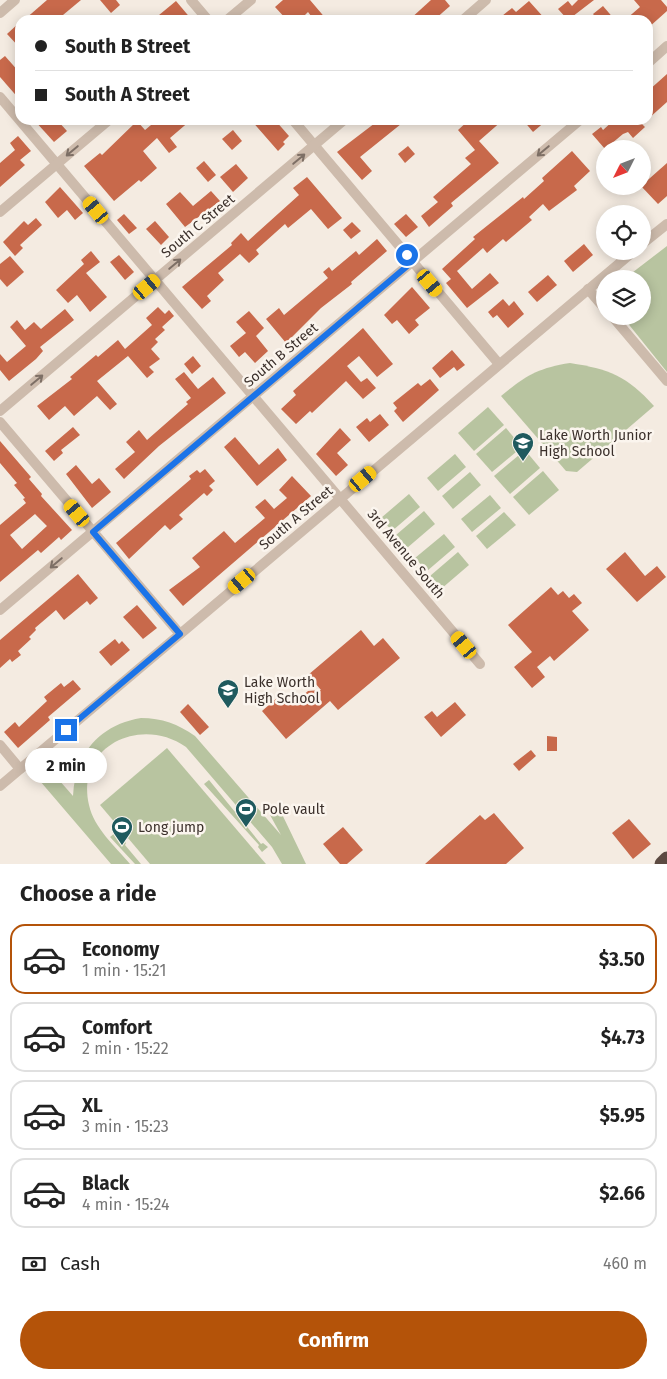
<!DOCTYPE html>
<html lang="en">
<head>
<meta charset="utf-8">
<style>
	body { margin:0; font-family:"Fira Sans",sans-serif; background:#f2f2f2; color:#222; height:100vh; display:flex; flex-direction:column; font-size:19px; white-space:nowrap }
	* { box-sizing:border-box; margin:0 }
	p { font-size:16px; color:#767676 }
	.icon { flex:none; width:28px; height:28px; fill:none; stroke:currentColor; stroke-width:2; stroke-linecap:round; stroke-linejoin:round }
	.map { position:relative; height:864px; overflow:hidden }
	.sheet { display:flex; flex-direction:column; background:#fff; flex:1 }
	.sheet>* { flex:none }
	.guide { position:absolute; left:15px; top:15px; width:638px; height:110px; border-radius:15px; box-shadow:0 2px 12px #0003; display:grid; align-content:center; height:110px; padding:0 20px; background:#fff }
	.needle { width:32px; rotate:228deg }
	.controls { position:absolute; left:596px; top:140px; display:grid; gap:10px }
	.controls a { display:grid; place-items:center; width:55px; height:55px; border-radius:50%; background:#fff; box-shadow:0 2px 12px #0003; font-size:25px }
	.end { position:absolute; width:22px; height:22px; margin:-11px; border:6px solid #1a73e8; background:#fff; box-shadow:0 0 0 2px #fff }
	.from { border-radius:50% }
	.bubble { position:absolute; height:35px; border-radius:18px; background:#fff; box-shadow:0 2px 12px #0003; font-size:16px; font-weight:700; line-height:35px; text-align:center }
	.car { position:absolute; width:15px; height:30px; margin:-15px -8px; border-radius:6px; box-shadow:0 0 4px 1px #0007; background:linear-gradient(#f5c518 24%,#345 0 40%,#f5c518 0 76%,#345 0 86%,#f5c518 0) }
	.guide b { display:flex; align-items:center; gap:18px; height:48px; font-size:19px }
	.guide b+b { border-top:1px solid #e0e0e0 }
	.guide i { width:12px; height:12px; background:#222 }
	ul { padding:0; list-style:none }
	li { display:flex; align-items:center; gap:15px; height:70px; margin:0 10px 8px; padding:0 10px; border:2px solid #e0e0e0; border-radius:15px }
	li div { flex:1 }
	li b { display:block; font-size:19px }
	li em { font-style:normal; font-weight:700 }
	li.selected { border-color:#b45309 }
	li>.icon { width:45px; height:45px; stroke-width:1.5 }
	h2 { padding:0 20px; font-size:22px; line-height:60px }
	.pay { display:flex; align-items:center; gap:12px; height:55px; padding:0 20px; font-size:19px }
	.pay p { margin-inline-start:auto }
	.button { display:flex; gap:10px; margin-top:auto; padding:10px 20px }
	.button a { flex:1; height:58px; border-radius:30px; background:#b45309; color:#fff; font-size:20px; font-weight:700; line-height:58px; text-align:center }
	.map>svg:first-child { display:block }
	.green { fill:#b8c4a0 }
	.building { fill:#c8694b; fill-rule:evenodd }
	.lines { fill:none; stroke-linecap:round; stroke-linejoin:round }
	.minor { stroke:#cdbbac; stroke-width:10 }
	.highway { stroke:#5c4a42; stroke-width:15 }
	.oneway { stroke:#7d6f65 }
	.route { stroke:#1a73e8; stroke-width:6 }
	.labels { text-anchor:middle; dominant-baseline:central; stroke-width:5; stroke-linejoin:round; paint-order:stroke }
	.street-label { font-size:14px; fill:#3b302b; stroke:#fbf5ee }
	.poi-label { font-size:14px; fill:#3b302b; stroke:#fbf5ee; text-anchor:start }
</style>
</head>
<body>
<div class="map">
<svg width="667" height="864" viewBox="0 0 667 864">
	<rect width="100%" height="100%" fill="#f4ebe1"/>
	<!-- green -->
	<g class="green">
		<polygon points="667,246 667,372 622,316 642,316 642,279 624,279"/>
		<path d="M570,363C609,369 627,376 654,406L577,472L566,471L501,396C525,376 538,368 570,363Z"/>
		<polygon points="488,407 504,425 474,451 458,433"/>
		<polygon points="506,428 522,447 492,472 476,454"/>
		<polygon points="525,450 540,468 510,494 494,476"/>
		<polygon points="455,454 466,467 438,491 427,478"/>
		<polygon points="543,471 559,490 529,515 513,497"/>
		<polygon points="470,472 481,485 453,509 442,496"/>
		<polygon points="409,494 420,507 392,531 381,518"/>
		<polygon points="490,495 501,508 472,532 461,519"/>
		<polygon points="424,511 435,524 407,548 396,535"/>
		<polygon points="504,512 516,525 487,549 476,536"/>
		<polygon points="444,534 455,547 427,571 415,558"/>
		<polygon points="458,552 469,565 441,589 430,576"/>
		<path d="M141,718C162,718 178,724 195,736L281,835L270,815L279,808L306,864H282L272,847L186,747C141,715 75,746 89,805C94,828 115,846 130,864H111L40,781L52,772L73,796C75,754 99,725 141,718Z"/>
		<polygon points="167,748 266,864 150,864 100,805"/>
		<polygon points="209,780 261,844 263,843 268,847 262,852 258,847 259,845 204,784"/>
		<polygon points="116,832 126,843 125,845 141,864 135,864 110,837"/>
	</g>
	<!-- building -->
	<g class="building">
		<polygon points="47,0 81,0 57,20 24,20"/>
		<polygon points="100,0 116,0 120,5 111,13"/>
		<polygon points="283,0 310,0 327,20 314,20 308,12 300,20 287,20 275,7"/>
		<polygon points="431,0 445,0 450,6 434,20 409,20"/>
		<polygon points="578,0 594,0 568,20 558,9 568,1 572,6"/>
		<polygon points="634,0 661,0 667,7 667,11 648,28 648,20 625,20 640,7"/>
		<polygon points="176,1 192,20 153,20"/>
		<polygon points="529,1 546,20 497,20 512,8 516,12"/>
		<polygon points="603,6 615,20 598,20 593,14"/>
		<polygon points="20,22 20,48 7,34"/>
		<polygon points="5,56 20,73 20,100 0,77 0,60"/>
		<polygon points="667,74 667,102 648,119 648,91"/>
		<polygon points="34,120 57,120 67,131 54,142"/>
		<polygon points="157,120 191,120 170,138 177,147 169,153 157,138 143,151 157,168 141,182 139,180 114,201 84,166 100,153 102,155 137,121 145,130"/>
		<polygon points="251,120 275,120 289,136 283,142 285,144 278,151"/>
		<polygon points="379,120 406,120 360,157 372,171 362,180 337,152"/>
		<polygon points="469,120 503,120 479,141 499,163 451,203 453,206 429,227 421,216 438,202 433,197 471,164 465,158 475,150 458,130"/>
		<polygon points="523,120 547,120 533,132"/>
		<polygon points="614,120 638,120 645,127 633,138 628,132 623,134 605,149 592,134 601,127 603,130"/>
		<polygon points="233,130 242,141 232,150 222,139"/>
		<polygon points="18,136 31,151 20,160 25,165 0,187 0,163 15,150 10,143"/>
		<polygon points="408,146 415,154 405,163 398,154"/>
		<polygon points="572,151 590,171 574,186 577,190 549,211 543,204 529,217 532,220 506,242 503,239 487,253 483,248 457,271 472,289 490,273 499,283 467,308 446,283 451,279 442,269 475,239 473,237 523,197 524,199 544,181 542,178"/>
		<polygon points="204,161 216,175 208,182 196,168"/>
		<polygon points="667,163 667,196 658,204 641,186"/>
		<polygon points="236,164 248,178 233,192 220,177"/>
		<polygon points="307,177 342,218 328,229 311,209 288,228 285,224 256,250 259,254 249,263 240,254 218,273 224,280 207,296 211,301 202,309 182,287 232,245 231,243 241,233 248,241 299,195 293,188"/>
		<polygon points="60,187 83,213 75,220 67,210 58,218 45,202"/>
		<polygon points="211,191 220,201 185,227 166,204 180,192 193,206"/>
		<polygon points="124,214 137,228 129,234 117,220"/>
		<polygon points="406,214 418,227 406,237 394,224"/>
		<polygon points="36,218 42,225 20,245 23,248 15,256 3,242 24,221 28,225"/>
		<polygon points="155,221 169,237 161,245 146,229"/>
		<polygon points="352,222 361,231 351,239 343,230"/>
		<polygon points="377,239 387,251 351,282 352,284 321,308 286,343 266,319 279,308 284,315 328,278 323,272 329,267 332,271 356,251 359,255"/>
		<polygon points="584,244 593,255 573,272 564,261"/>
		<polygon points="91,251 100,262 86,273 107,297 90,312 77,295 68,303 56,290 84,264 81,260"/>
		<polygon points="119,255 134,272 125,280 110,262"/>
		<polygon points="10,256 24,272 7,287 0,279 0,264"/>
		<polygon points="548,275 557,285 537,302 528,292"/>
		<polygon points="412,287 430,308 415,320 419,325 409,334 397,320 392,324 384,315"/>
		<polygon points="503,299 509,306 514,301 524,314 508,328 497,315 493,318 488,312"/>
		<polygon points="158,307 165,314 169,310 174,316 162,327 165,330 155,339 158,342 151,349 160,359 149,367 154,372 147,378 128,356 97,381 117,404 110,410 97,396 74,416 65,406 49,420 37,406 72,379 70,377 96,355 98,357 118,340 125,349 152,325 146,318"/>
		<polygon points="65,309 74,320 40,347 43,351 36,359 9,381 0,370 0,354 7,362 26,346 10,327 17,320 25,330 34,322 41,329"/>
		<polygon points="249,311 264,328 256,336 268,351 255,363 245,352 239,357 230,346 246,333 236,322"/>
		<polygon points="363,328 393,364 377,377 359,356 347,366 361,382 367,378 376,388 363,399 346,381 312,413 310,411 296,424 281,409 296,395 293,391"/>
		<polygon points="452,350 465,365 457,371 454,367 440,378 432,368"/>
		<polygon points="193,356 201,366 192,374 184,364"/>
		<polygon points="184,372 198,389 213,377 226,393 159,446 124,479 115,469 135,452 126,442 139,430 147,440 188,404 186,402 191,398 175,379"/>
		<polygon points="430,379 439,390 403,422 394,411 397,408 393,403 418,383 421,386"/>
		<polygon points="380,414 389,425 369,442 356,427 367,418 370,422"/>
		<polygon points="73,427 80,435 61,450 63,453 54,461 45,451"/>
		<polygon points="340,428 351,440 337,453 348,465 336,476 316,454"/>
		<polygon points="235,437 259,465 278,448 287,460 257,486 224,447"/>
		<path d="M0,441L31,477L29,479L42,494L41,496L72,530L61,540L59,537L41,553L38,550L0,582V525L26,503L23,499L25,498L14,485L17,483L0,463ZM35,514L47,526L22,549L10,535Z"/>
		<polygon points="76,465 92,484 99,478 111,492 92,508 66,474"/>
		<polygon points="205,469 215,481 209,486 213,490 207,496 204,493 179,515 183,519 170,530 165,525 129,559 116,543 191,479 189,476 197,470 200,473"/>
		<polygon points="292,476 311,496 183,606 169,590 200,567 192,558 224,531 235,543 265,518 255,507 265,499 274,509 287,498 279,490"/>
		<polygon points="625,552 645,576 657,566 666,577 637,602 606,569"/>
		<polygon points="78,574 98,598 90,605 87,601 64,620 56,610 35,628 36,630 29,637 31,639 18,651 21,655 12,662 10,659 0,668 0,640"/>
		<polygon points="551,587 558,595 563,591 569,598 574,594 582,603 572,611 589,630 554,661 550,656 537,667 545,677 532,688 514,667 532,652 508,625"/>
		<polygon points="137,605 157,628 143,639 123,617"/>
		<polygon points="361,630 374,646 383,638 400,658 338,710 330,701 286,739 262,711 284,692 289,698 294,693 299,699 308,691 321,690 308,675"/>
		<polygon points="115,639 119,644 122,641 130,650 111,666 99,652"/>
		<polygon points="73,680 81,689 48,717 50,720 18,748 4,732 15,722 19,727 47,701 44,697 61,683 64,687"/>
		<polygon points="455,702 466,715 441,737 424,717 432,711 437,717"/>
		<polygon points="188,704 209,727 200,735 180,712"/>
		<polygon points="547,736 557,737 557,751 547,751"/>
		<polygon points="531,750 536,756 519,771 513,764"/>
		<polygon points="494,813 524,848 506,864 425,864 480,815 485,820"/>
		<polygon points="629,819 651,844 633,859 612,833"/>
		<polygon points="343,827 363,850 347,864 340,864 323,844"/>
	</g>
	<g class="lines">
		<!-- minor -->
		<g class="minor">
			<polyline points="191,0 208,20"/>
			<polyline points="0,13 15,0"/>
			<polyline points="227,20 251,0"/>
			<polyline points="463,20 486,0"/>
			<polyline points="648,63 667,46"/>
			<polyline points="0,97 480,664"/>
			<polyline points="293,120 499,364"/>
			<polyline points="0,212 109,120"/>
			<polyline points="642,244 667,224"/>
			<polyline points="588,289 605,309"/>
			<polyline points="612,316 667,381"/>
			<polyline points="0,411 344,120"/>
			<polyline points="0,422 180,634"/>
			<polyline points="0,610 580,120"/>
			<polyline points="0,745 20,769"/>
			<polyline points="0,786 634,251"/>
		</g>
		<!-- highway -->
		<polyline class="highway" points="662,864 667,859"/>
	</g>
	<!-- one-way arrows -->
	<defs><path id="oneway-shaft" d="M-6 0H5M1.5-3L5.5 0L1.5 3" fill="none" stroke-width="1.6" stroke-linecap="round" stroke-linejoin="round" transform="scale(1.25)"/></defs>
	<g class="oneway">
		<use href="#oneway-shaft" transform="translate(72 151) rotate(140)"/>
		<use href="#oneway-shaft" transform="translate(543 151) rotate(140)"/>
		<use href="#oneway-shaft" transform="translate(299 159) rotate(-40)"/>
		<use href="#oneway-shaft" transform="translate(175 264) rotate(-40)"/>
		<use href="#oneway-shaft" transform="translate(37 380) rotate(-40)"/>
		<use href="#oneway-shaft" transform="translate(56 563) rotate(140)"/>
	</g>
	<g class="lines">
		<!-- route -->
		<polyline class="route" points="66,730 180,634 93,532 412,262 407,255"/>
	</g>
	<!-- icons -->
	<defs>
		<g id="school-pin" transform="scale(1.125)"><path d="M0 17L-7.5 6A9.5 9.5 0 1 1 7.5 6Z" fill="#1f5a5e" stroke="#fbf5ee"/><path d="M0-5L7-2L0 1L-7-2ZM-4 1L0 2.5L4 1V4Q0 6-4 4Z" fill="#fff"/></g>
		<g id="stadium-pin" transform="scale(1.125)"><path d="M0 17L-7.5 6A9.5 9.5 0 1 1 7.5 6Z" fill="#1f5a5e" stroke="#fbf5ee"/><path d="M0-5a6.5 5 0 1 0 0 10a6.5 5 0 1 0 0-10ZM-3.5-1.8h7v3.6h-7Z" fill="#fff"/></g>
	</defs>
	<g fill-rule="evenodd">
		<use href="#school-pin" x="523" y="443"/>
		<use href="#school-pin" x="228" y="690"/>
		<use href="#stadium-pin" x="246" y="809"/>
		<use href="#stadium-pin" x="122" y="827"/>
	</g>
	<g class="labels">
		<!-- street labels -->
		<g class="street-label">
			<text transform="translate(198 226) rotate(-40)">South C Street</text>
			<text transform="translate(281 355) rotate(-40)">South B Street</text>
			<text transform="translate(296 518) rotate(-40)">South A Street</text>
			<text transform="translate(406 554) rotate(50)">3rd Avenue South</text>
		</g>
		<!-- poi labels -->
		<g class="poi-label">
			<text x="539" y="435">Lake Worth Junior<tspan x="539" dy="16">High School</tspan></text>
			<text x="244" y="682">Lake Worth<tspan x="244" dy="16">High School</tspan></text>
			<text x="262" y="809">Pole vault</text>
			<text x="138" y="827">Long jump</text>
		</g>
	</g>
</svg>
<div class="controls">
<a><svg class="needle" viewBox="-14 -14 28 28"><path d="M0-13l5 13h-10z" fill="#e53935"/><path d="M0 13l5-13h-10z" fill="#767676"/></svg></a>
<a><svg class="icon" aria-label="locate" viewBox="0 0 24 24"><circle cx="12" cy="12" r="6"/><path d="M12 2v4M12 18v4M2 12h4M18 12h4"/></svg></a>
<a><svg class="icon" aria-label="layers" viewBox="0 0 24 24"><path d="M12 4l9 5-9 5-9-5zM3 14l9 5 9-5"/></svg></a>
</div>
<i class="end from" style="left:407px;top:255px"></i>
<i class="end" style="left:66px;top:730px"></i>
<div class="bubble" style="left:25px;top:748px;width:82px">2 min</div>
<i class="car" style="left:96px;top:210px;rotate:320deg"></i>
<i class="car" style="left:430px;top:283px;rotate:140deg"></i>
<i class="car" style="left:147px;top:287px;rotate:50deg"></i>
<i class="car" style="left:363px;top:479px;rotate:50deg"></i>
<i class="car" style="left:77px;top:513px;rotate:320deg"></i>
<i class="car" style="left:242px;top:581px;rotate:230deg"></i>
<i class="car" style="left:464px;top:645px;rotate:320deg"></i>
<div class="guide">
<b><i class="from"></i>South B Street</b>
<b><i></i>South A Street</b>
</div>
</div>
<section class="sheet">
<h2>Choose a ride</h2>
<ul>
<li class="selected"><svg class="icon" aria-label="car" viewBox="0 0 24 24"><path d="M5 17H2v-5l4-1 3-4h7l3 4 3 1v5h-3M9 17h6M6 11h13"/><circle cx="7" cy="17" r="2"/><circle cx="17" cy="17" r="2"/></svg><div><b>Economy</b><p>1 min · 15:21</p></div><em>$3.50</em></li>
<li><svg class="icon" aria-label="car" viewBox="0 0 24 24"><path d="M5 17H2v-5l4-1 3-4h7l3 4 3 1v5h-3M9 17h6M6 11h13"/><circle cx="7" cy="17" r="2"/><circle cx="17" cy="17" r="2"/></svg><div><b>Comfort</b><p>2 min · 15:22</p></div><em>$4.73</em></li>
<li><svg class="icon" aria-label="car" viewBox="0 0 24 24"><path d="M5 17H2v-5l4-1 3-4h7l3 4 3 1v5h-3M9 17h6M6 11h13"/><circle cx="7" cy="17" r="2"/><circle cx="17" cy="17" r="2"/></svg><div><b>XL</b><p>3 min · 15:23</p></div><em>$5.95</em></li>
<li><svg class="icon" aria-label="car" viewBox="0 0 24 24"><path d="M5 17H2v-5l4-1 3-4h7l3 4 3 1v5h-3M9 17h6M6 11h13"/><circle cx="7" cy="17" r="2"/><circle cx="17" cy="17" r="2"/></svg><div><b>Black</b><p>4 min · 15:24</p></div><em>$2.66</em></li>
</ul>
<div class="pay"><svg class="icon" aria-label="cash" viewBox="0 0 24 24"><path d="M3 7h18v10H3z"/><circle cx="12" cy="12" r="2"/></svg>Cash<p>460 m</p></div>
<div class="button"><a>Confirm</a></div>
</section>
</body>
</html>
